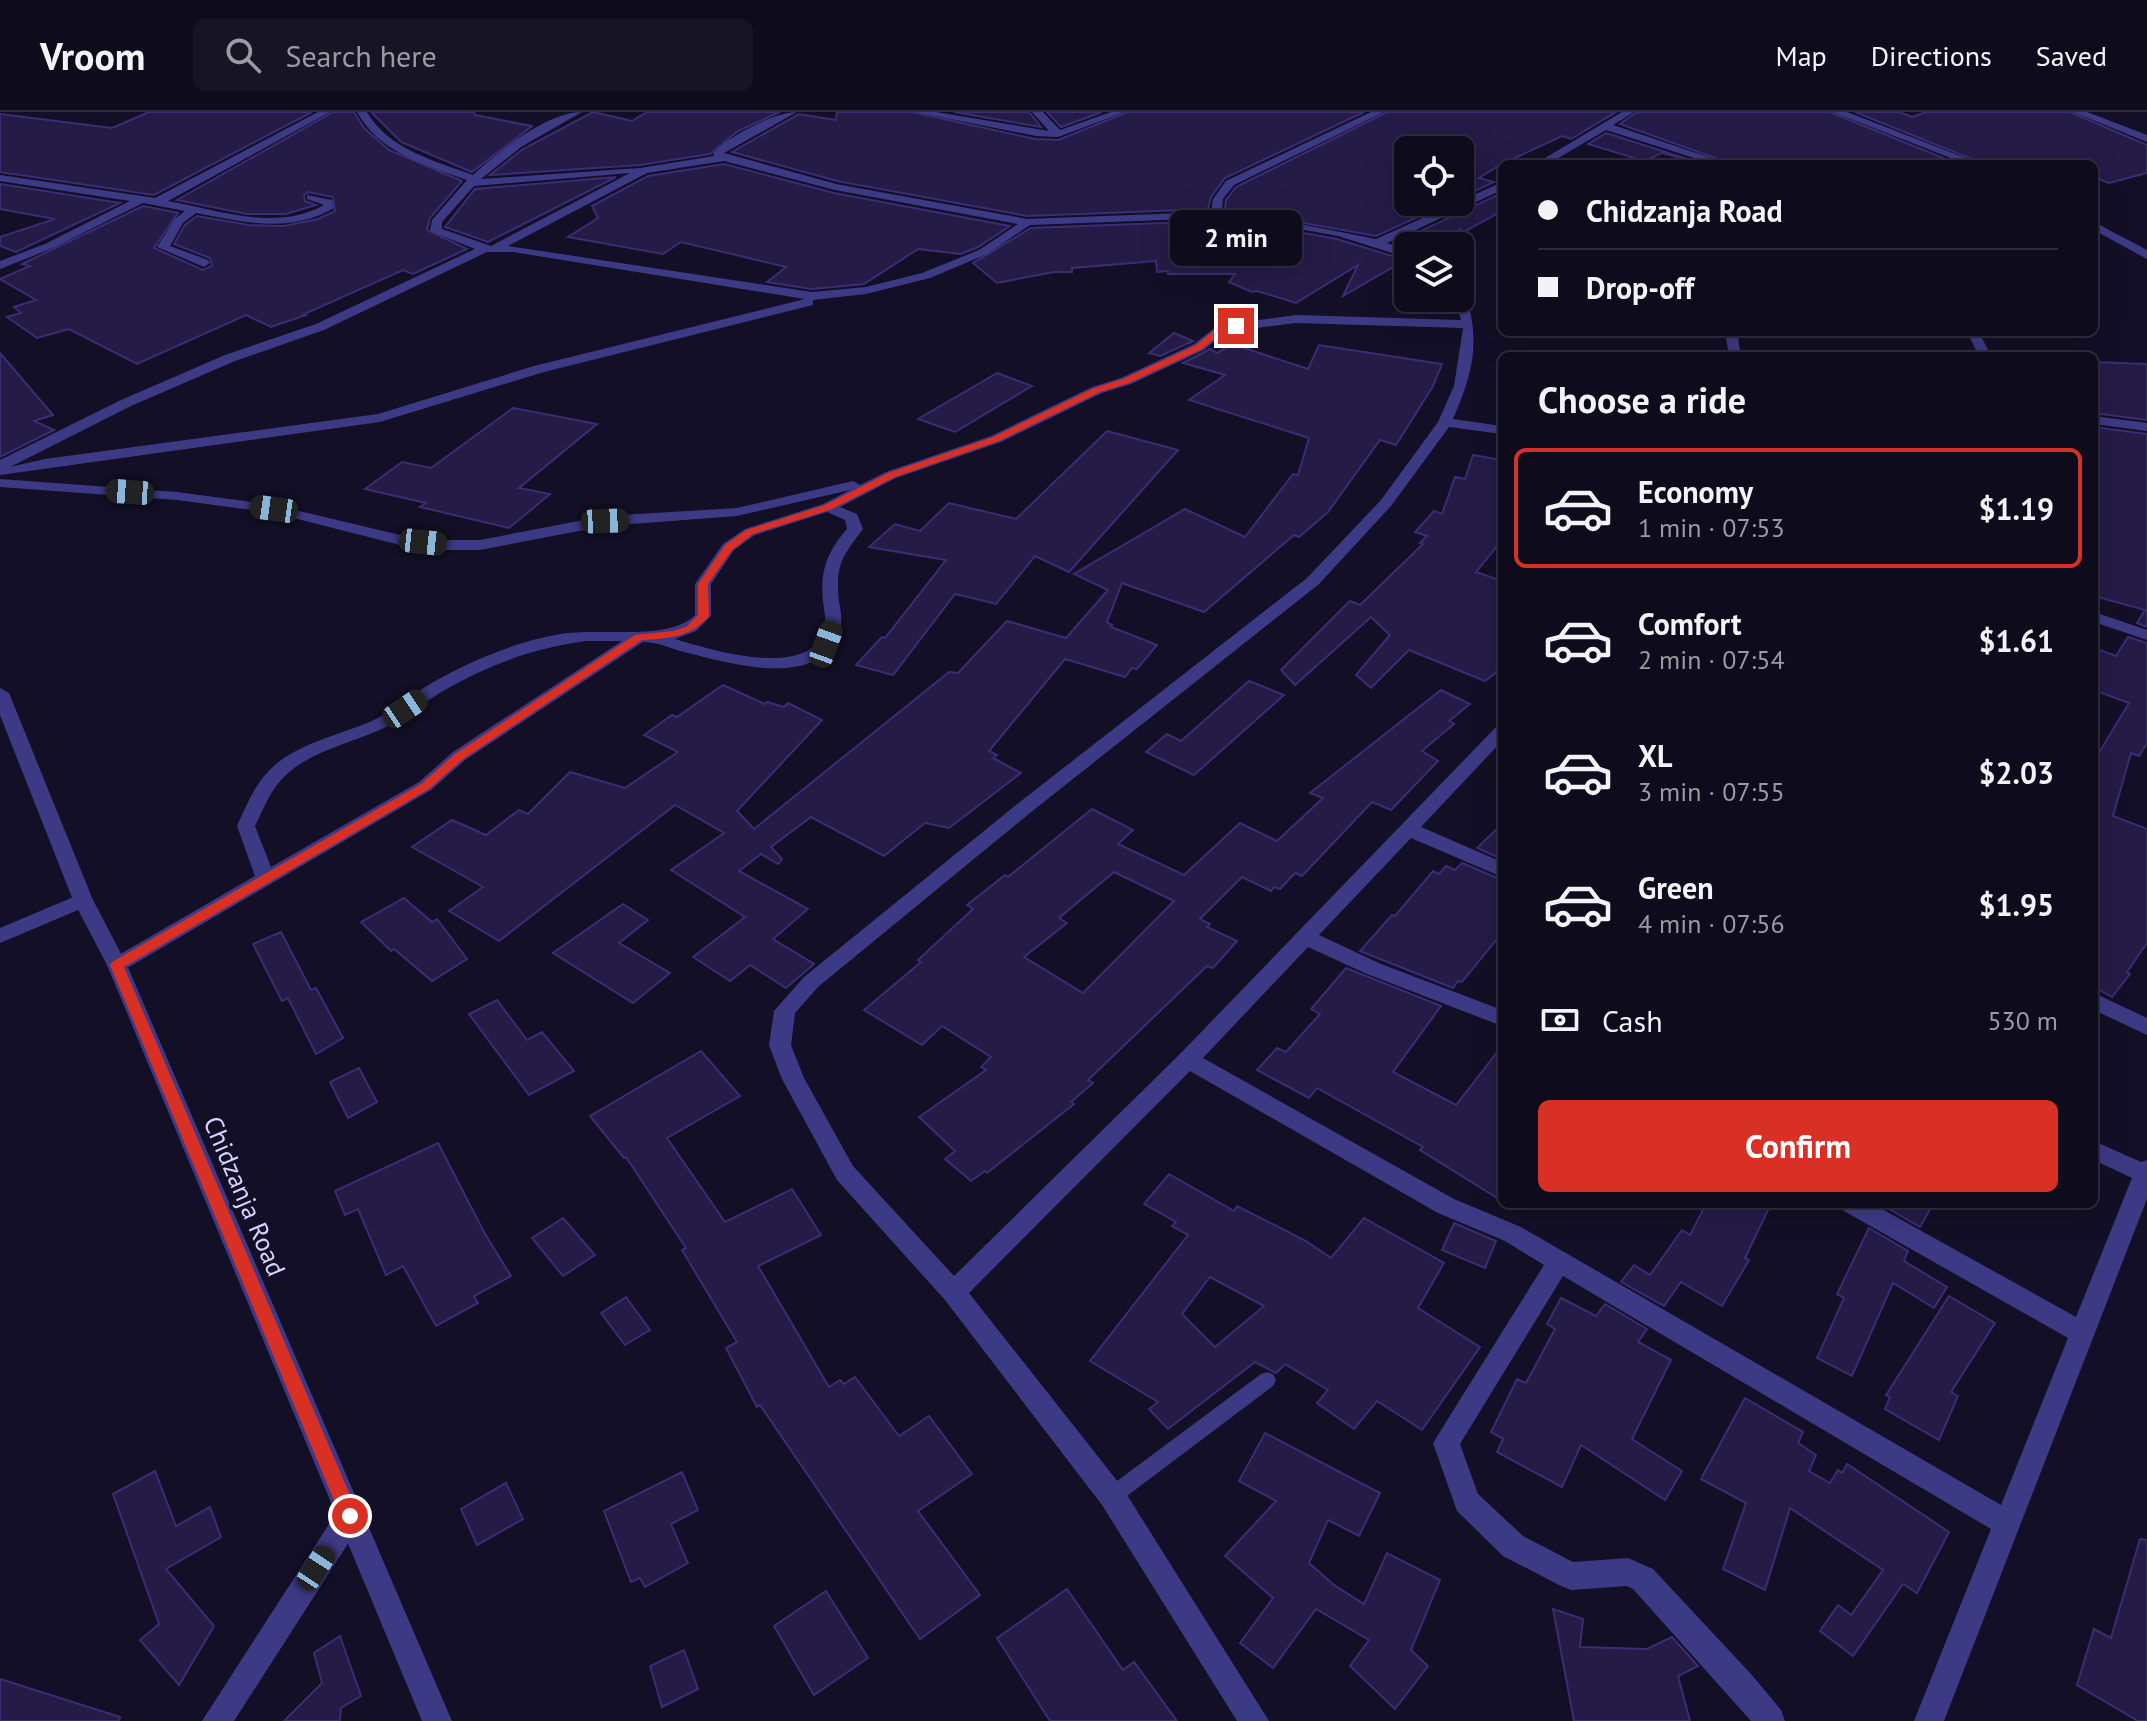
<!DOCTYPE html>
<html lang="en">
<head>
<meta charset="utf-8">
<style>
	body { margin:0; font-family:"PT Sans",sans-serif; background:#171425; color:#f1f3f6; height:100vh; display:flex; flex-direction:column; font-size:30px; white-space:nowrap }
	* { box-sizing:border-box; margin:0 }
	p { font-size:26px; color:#9b9ba3 }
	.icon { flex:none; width:44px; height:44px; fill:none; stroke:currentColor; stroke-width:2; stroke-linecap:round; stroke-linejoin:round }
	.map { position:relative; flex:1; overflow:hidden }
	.drawer { position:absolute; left:1498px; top:240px; width:600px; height:856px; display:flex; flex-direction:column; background:#0e0b1c; border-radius:12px; box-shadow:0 8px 32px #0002,0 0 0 2px #2e2b3b }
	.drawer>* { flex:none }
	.banner { position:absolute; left:1498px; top:48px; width:600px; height:176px; border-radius:12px; box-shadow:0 8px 32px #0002,0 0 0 2px #2e2b3b; display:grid; align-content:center; height:176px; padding:0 40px; background:#0e0b1c }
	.buttons { position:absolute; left:1394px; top:24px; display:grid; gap:16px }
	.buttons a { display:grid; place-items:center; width:80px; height:80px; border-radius:12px; background:#0e0b1c; box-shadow:0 8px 32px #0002,0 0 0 2px #2e2b3b; font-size:40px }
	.end { position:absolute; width:36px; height:36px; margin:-18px; border:10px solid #d93025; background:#fff; box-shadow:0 0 0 4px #fff }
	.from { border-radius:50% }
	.bubble { position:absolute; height:56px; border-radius:12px; background:#0e0b1c; box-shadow:0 8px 32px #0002,0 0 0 2px #2e2b3b; font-size:26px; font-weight:700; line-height:56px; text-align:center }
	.car { position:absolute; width:24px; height:48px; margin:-24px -12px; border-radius:10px; box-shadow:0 0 6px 2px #0007; background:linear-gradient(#222 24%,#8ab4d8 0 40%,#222 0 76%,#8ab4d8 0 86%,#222 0) }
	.banner b { display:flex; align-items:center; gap:28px; height:76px; font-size:30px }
	.banner b+b { border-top:2px solid #2e2b3b }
	.banner i { width:20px; height:20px; background:#f1f3f6 }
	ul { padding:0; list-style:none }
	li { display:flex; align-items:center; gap:24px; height:120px; margin:0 16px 12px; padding:0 24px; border:4px solid transparent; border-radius:12px }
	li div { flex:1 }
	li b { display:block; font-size:30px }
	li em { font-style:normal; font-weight:700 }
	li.on { border-color:#d93025 }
	li>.icon { width:72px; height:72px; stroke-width:1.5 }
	h2 { padding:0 40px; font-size:36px; line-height:96px }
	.pay { display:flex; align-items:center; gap:20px; height:88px; padding:0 40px; font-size:30px }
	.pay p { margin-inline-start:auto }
	.primary-button { display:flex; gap:16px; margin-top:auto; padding:16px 40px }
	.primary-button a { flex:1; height:92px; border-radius:12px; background:#d93025; color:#fff; font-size:32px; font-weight:700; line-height:92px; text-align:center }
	header { display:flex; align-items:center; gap:48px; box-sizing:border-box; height:112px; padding:0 40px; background:#0e0b1c; border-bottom:2px solid #2e2b3b }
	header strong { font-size:38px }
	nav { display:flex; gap:44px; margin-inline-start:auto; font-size:28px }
	.search { width:560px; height:72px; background:#171425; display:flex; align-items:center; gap:20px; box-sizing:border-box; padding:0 28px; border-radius:12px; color:#9b9ba3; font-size:30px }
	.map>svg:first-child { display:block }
	.building { fill:#241b47; stroke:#3b2d73; stroke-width:2; fill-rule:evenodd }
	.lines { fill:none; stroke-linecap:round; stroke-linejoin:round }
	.service { fill:#3d3a85; fill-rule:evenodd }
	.minor { fill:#3d3a85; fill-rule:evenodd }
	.tertiary { fill:#3d3a85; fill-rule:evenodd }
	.route { fill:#d93025 }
	.labels { text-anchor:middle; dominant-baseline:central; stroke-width:7; stroke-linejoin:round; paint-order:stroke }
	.street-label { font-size:26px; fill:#d9d4ff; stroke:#130f26 }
</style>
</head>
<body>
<header>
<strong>Vroom</strong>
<div class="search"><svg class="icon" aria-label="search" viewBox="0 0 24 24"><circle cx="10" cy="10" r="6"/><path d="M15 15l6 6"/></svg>Search here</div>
<nav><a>Map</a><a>Directions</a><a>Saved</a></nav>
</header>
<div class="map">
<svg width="2147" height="1609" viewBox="0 0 2147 1609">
	<rect width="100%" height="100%" fill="#130f26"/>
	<!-- building -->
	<g class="building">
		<polygon points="149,0 312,0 154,83 0,60 0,2 112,16"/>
		<polygon points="333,0 354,0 364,16 389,38 462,69 430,106 427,118 467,137 413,162 403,158 304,202 306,203 271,215 246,203 137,252 69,217 37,226 7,205 21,201 14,195 36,188 0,167 30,154 22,152 143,94 178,101 154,136 203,158 212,154 210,146 174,132 185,113 197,104 249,113 284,114 318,107 335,99 333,85 308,80 304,83 305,89 316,93 286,102 247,102 177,88"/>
		<polygon points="371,0 474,0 475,3 532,14 472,60 401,30"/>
		<polygon points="593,0 632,9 647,0 780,0 738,19 710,42 640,53 490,63 523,37"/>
		<polygon points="837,0 912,0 1035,27 1058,28 1128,0 1364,0 1225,66 1211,85 1208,97 1027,104 837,69 732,40 799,2 836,8"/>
		<polygon points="954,0 1029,0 1041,15"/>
		<polygon points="1047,0 1102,0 1061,15"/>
		<polygon points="1387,0 1616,0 1571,27 1562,24 1502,52 1479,66 1494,70 1460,86 1460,38 1408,38 1408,90 1451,90 1376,124 1225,97 1226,88 1236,75"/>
		<polygon points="1637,0 1830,0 1958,52 1732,52 1620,12"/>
		<polygon points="1855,0 1899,0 1912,5 1926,0 2070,0 2147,33 2147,61 2109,71 2094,65 2094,52 1984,52"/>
		<polygon points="1606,21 1703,52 1662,41 1644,49 1588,32"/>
		<polygon points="724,52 834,81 1010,114 978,135 961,142 918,137 864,172 812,177 767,170 786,155 681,130 663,142 568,125 598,106 592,94 648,64"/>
		<polygon points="616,65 488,130 445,115 475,77"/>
		<polygon points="0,72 120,91 16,140 0,134 0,125 55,107 0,97"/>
		<polygon points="1502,81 1502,99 1460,122 1460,117 1430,134 1408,135 1395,131"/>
		<polygon points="1216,109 1254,112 1337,127 1405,148 1343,184 1358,153 1296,191 1257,179 1252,180 1229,170 1235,162 1168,162 1168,159 1157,160 1156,149 1072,156 1072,160 1054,160 997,171 973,151 1031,116"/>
		<polygon points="1174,221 1193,229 1160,244 1149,241"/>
		<polygon points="1232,232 1308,257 1319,233 1442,252 1433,274 1396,333 1380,328 1328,400 1299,425 1294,423 1204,500 1122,471 1107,510 1112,513 1111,515 1157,533 1137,557 1132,556 1125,565 1065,547 989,639 997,643 993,646 1021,661 949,716 925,711 884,744 811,705 771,735 782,747 778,752 761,742 739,759 808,797 773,827 814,852 786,876 750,853 730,869 693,845 745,805 671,758 724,721 675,693 499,829 449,799 483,775 412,735 452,708 486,723 519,698 528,702 570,660 625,676 678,640 644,623 672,603 677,605 723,573 765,592 767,590 784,595 788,591 822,608 737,699 754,717 949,560 958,561 1007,509 1066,526 1108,478 1074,462 1185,397 1245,425 1293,362 1298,363 1309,326 1189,288 1225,263 1183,251 1210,237 1217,241"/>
		<polygon points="0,241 53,303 34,309 54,318 0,345"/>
		<polygon points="2094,250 2147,252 2147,308 2094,301"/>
		<polygon points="997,261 1032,274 955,320 918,307"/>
		<polygon points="513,296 597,312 519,376 550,382 509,416 420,395 426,391 365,377 402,350 431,356"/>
		<polygon points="2094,315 2147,322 2147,515 2137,511 2145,498 2094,484"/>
		<polygon points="1107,319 1178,338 1069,460 1035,444 996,492 955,482 893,563 856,553 882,525 885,526 946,448 869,435 895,412 920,419 949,391 1016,407"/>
		<polygon points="1473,343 1502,348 1502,428 1476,460 1502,469 1502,556 1485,569 1409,538 1371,576 1356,563 1390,523 1371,505 1295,573 1281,558 1350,489 1360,493 1423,432 1420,431 1427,424 1415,420 1434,399 1442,402 1455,365 1465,367"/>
		<polygon points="2128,525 2147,531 2147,631 2139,644 2131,641 2113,704 2147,717 2147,831 2127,860 2130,862 2112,885 2094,875 2094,649 2129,591 2094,578 2094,536 2116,544"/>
		<polygon points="1249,569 1284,583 1194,663 1146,640 1167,622 1181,629"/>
		<path d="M1441,578L1470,592L1449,609L1454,612L1422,639L1438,649L1391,698L1372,690L1302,764L1295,761L1280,777L1274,775L1271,779L1242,765L1200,807L1210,812L1207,815L1237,829L1213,856L1207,854L1088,968L1093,971L1071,990L1074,992L987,1061L985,1059L971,1069L945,1047L955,1039L919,1005L986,958L981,955L991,945L942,914L922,933L864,898L921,850L918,848L973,797L967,793L1005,763L1008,765L1092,697L1133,718L1118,732L1184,763L1240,711L1277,729L1323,686L1310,681ZM1114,760L1174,789L1083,881L1024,845L1067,811L1059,806Z"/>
		<polygon points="1502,712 1502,747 1477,736"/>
		<polygon points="1462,751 1502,768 1502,821 1462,870 1458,869 1453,876 1360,839 1392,803 1395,804 1433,759 1439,762 1446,754 1455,758"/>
		<polygon points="404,786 432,810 437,807 467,847 432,869 394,837 391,839 361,810"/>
		<polygon points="623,792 648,808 619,831 670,861 633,891 553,841"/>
		<polygon points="281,820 311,878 316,876 343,926 316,942 288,886 282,889 253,832"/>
		<polygon points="1346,856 1441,894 1393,960 1456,993 1502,934 1502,1089 1420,1038 1423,1035 1317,976 1309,986 1257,958 1277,936 1286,940 1320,902 1311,897"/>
		<polygon points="497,888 527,928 542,920 574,959 529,983 469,902"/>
		<polygon points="701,939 740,984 667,1026 725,1110 792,1077 821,1123 758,1154 829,1275 840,1268 844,1272 855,1265 899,1324 929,1304 972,1362 918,1399 980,1483 920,1527 760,1293 757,1295 726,1236 737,1230 682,1138 686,1136 626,1045 624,1046 590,1004"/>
		<polygon points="359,956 377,990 348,1006 330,970"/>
		<polygon points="438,1031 485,1122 511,1164 474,1184 478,1191 436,1214 403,1154 386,1163 358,1097 345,1103 335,1079"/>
		<path d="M1169,1062L1234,1099L1237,1094L1306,1129L1331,1146L1364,1106L1444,1151L1418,1196L1480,1235L1422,1318L1377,1289L1354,1317L1317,1291L1328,1278L1285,1252L1276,1261L1255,1250L1168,1317L1149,1297L1158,1290L1090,1249L1188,1123L1172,1114L1176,1110L1144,1092ZM1210,1165L1264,1194L1215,1235L1182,1202Z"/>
		<polygon points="1706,1092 1771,1092 1745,1146 1749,1148 1722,1194 1681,1170 1664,1194 1621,1170 1634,1153 1650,1163 1682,1118 1690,1123"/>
		<polygon points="1880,1092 1933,1092 1920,1115"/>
		<polygon points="563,1106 595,1143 563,1164 532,1126"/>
		<polygon points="1454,1111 1496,1129 1485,1156 1442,1138"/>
		<polygon points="1869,1116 1908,1139 1904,1149 1947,1175 1934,1196 1893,1171 1852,1264 1817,1246 1844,1186 1837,1182"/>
		<polygon points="1949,1184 1995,1211 1951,1280 1958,1284 1939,1328 1885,1297 1890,1285 1886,1283"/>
		<polygon points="626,1185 650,1218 625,1233 601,1201"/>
		<polygon points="1561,1186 1596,1204 1605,1192 1647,1217 1638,1230 1671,1248 1632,1327 1682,1359 1665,1388 1581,1333 1562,1375 1497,1340 1503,1327 1491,1320 1517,1267 1526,1271 1555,1217 1547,1212"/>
		<polygon points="1745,1286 1803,1320 1798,1331 1816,1343 1809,1359 1830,1371 1838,1358 1842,1361 1847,1352 1949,1420 1917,1481 1903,1472 1853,1544 1820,1519 1838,1493 1851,1503 1883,1458 1790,1396 1765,1478 1723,1457 1746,1391 1701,1367"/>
		<polygon points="1265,1321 1380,1381 1359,1424 1328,1408 1309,1451 1334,1473 1364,1492 1387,1441 1440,1468 1411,1538 1428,1554 1395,1597 1350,1554 1369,1528 1316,1497 1273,1556 1240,1531 1273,1486 1225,1444 1276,1389 1239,1369"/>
		<polygon points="155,1359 176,1414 210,1395 221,1425 166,1457 214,1514 179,1573 140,1528 159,1512 113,1382"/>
		<polygon points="682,1360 698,1398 671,1412 688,1451 645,1475 640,1466 631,1470 604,1399"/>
		<polygon points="506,1371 523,1407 477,1433 461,1397"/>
		<polygon points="2140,1427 2147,1428 2147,1609 2138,1609 2077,1573 2094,1517 2111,1526"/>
		<polygon points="1067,1477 1123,1558 1134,1550 1177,1609 1050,1609 997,1526"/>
		<polygon points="826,1479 868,1546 814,1583 774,1514"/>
		<polygon points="1553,1497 1583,1507 1580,1535 1647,1537 1672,1525 1698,1554 1678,1564 1690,1609 1574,1609"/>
		<polygon points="340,1524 361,1584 341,1596 340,1609 284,1609 322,1571 314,1541"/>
		<polygon points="684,1538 698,1577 662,1595 650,1554"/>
		<polygon points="0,1567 120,1605 119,1609 0,1609"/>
	</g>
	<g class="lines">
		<!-- service -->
		<polygon class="service" points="1267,1260 1273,1262 1276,1268 1273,1274 1119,1390 1112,1393 1105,1390 1102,1384 1105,1378 1261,1262"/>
		<!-- minor -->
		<g class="minor">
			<path d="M318,0H330L168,89C218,98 277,120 324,93L307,87V83L332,88L334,96C289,122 245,110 196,101L183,111L170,134L208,148L210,151L204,155L157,135L175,107L185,99L143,91L53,136L0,157V149L45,132L130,89L0,69V63L155,86Z"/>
			<path d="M357,0H367C388,37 435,49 473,63C498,40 547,0 582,0L521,35L481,67L640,56L714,44L713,42C726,25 775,0 797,0L724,41L836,72L1027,107L1211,100L1213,87L1226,69L1371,0H1384L1234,73L1223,87L1222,100L1254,103L1376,127L1498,72L1502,71V78L1387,131L1408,138V146L1338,124L1254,109L1216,106L1030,113L987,142L930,166L866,182L813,188V193L544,260L380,310L0,363V348L121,288L225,243L316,212L475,137L430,119L432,108L467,68C426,53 379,41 357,0ZM724,49L835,78L1018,112L979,138L922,161L866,175L812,180L508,134L647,61ZM630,61L491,134L442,117V110L474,74ZM487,140H513L805,187L534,254L378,302L45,347L10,355L131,294L235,249L324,218Z"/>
			<polygon points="915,0 936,0 1049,19 1032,0 1043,0 1060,18 1111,0 1125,0 1058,25 1036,24"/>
			<polygon points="1622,0 1634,0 1613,13 1729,52 1713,52 1606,18 1548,52 1535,52"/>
			<polygon points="1833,0 1847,0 1981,52 1966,52"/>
			<polygon points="2073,0 2087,0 2147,23 2147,30"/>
			<polygon points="2094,110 2147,138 2147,147 2094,118"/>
			<path d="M1460,180L1466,184C1481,231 1472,263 1453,307L1502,314V322L1449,315L1391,394L1319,472L1030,701L818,875L795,901L791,933L804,966L853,1054L954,1164L1180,942L1496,615L1502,614V629L1421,715L1502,750V765L1411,726L1319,823L1381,852L1502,898V914L1367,862L1308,835L1203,946L1454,1087L1521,1115L2001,1393L2068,1226L1844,1099L1840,1092H1873L2076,1205L2132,1066L2094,1048V1029L2141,1050L2147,1048V1087L1944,1609H1914L1991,1417L1563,1164L1460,1332L1478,1382L1523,1424L1573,1450L1628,1446L1653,1457L1751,1562L1781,1598L1785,1609H1751L1633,1477L1627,1474L1571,1478L1561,1474L1503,1444L1457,1399L1433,1331L1544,1153L1505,1129L1438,1101L1190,959L969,1181L1122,1375L1269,1609H1237L1102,1393L945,1188L837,1068L782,967L769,933L774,899L804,865L1016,693L1307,466L1381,388L1438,310L1454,274L1463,216L1296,211L1225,220L1204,238L1131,272L1102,281L1001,330L896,366L840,395L857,402L863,417C842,445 835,453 839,490C841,500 843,510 839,520C820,579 728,551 684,540C670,536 657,530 643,530L465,648L431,678L124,858H110L107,853L110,848L255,764L237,714C247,692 256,669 275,653C304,629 341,623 374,608C394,598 411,583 430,572C470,549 515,530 560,522C599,515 669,530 695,503V472L723,432L745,417L823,392L850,378L737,404L605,414L480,438H446L400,433L274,401L177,388L0,375V367L177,380L274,393L400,423L446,428H480L605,404L737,396L853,369L860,373L886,360L991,324L1092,275L1121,266L1194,232L1217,214L1296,203L1461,208L1455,186H1460ZM827,400L845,408L847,417C827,440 820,458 823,490C824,498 826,506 825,514C814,570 711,538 675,527L696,519L711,504V472L734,438L755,423ZM586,529H622L453,640L419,670L271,755L255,714C264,696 271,676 287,662C315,637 353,631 386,615C406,606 423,591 443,579C487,553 534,536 586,529Z"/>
			<polygon points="1725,220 1737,220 1741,244 1729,244"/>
			<polygon points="1967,220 1979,220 1991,244 1979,244"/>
			<polygon points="2094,304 2147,311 2147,319 2094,312"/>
			<polygon points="2094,500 2147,518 2147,528 2094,510"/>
			<polygon points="83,781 93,788 90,793 0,831 0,816"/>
			<polygon points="2094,881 2147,906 2147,923 2094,898"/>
			<polygon points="350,1391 360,1395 364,1404 360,1413 234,1609 202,1609 340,1395"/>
		</g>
		<!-- tertiary -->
		<polygon class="tertiary" points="0,576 9,581 93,788 127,853 452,1609 422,1609 107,853 73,788 0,603"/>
	</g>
	<!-- route -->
	<path class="route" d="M1236,212L1239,216L1224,219L1202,237L1129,271L1100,280L999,329L895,365L832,397L753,422L732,438L708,472L709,504C690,526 669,526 642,528L463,647L429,677L124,855L359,1404L356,1410L350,1413L343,1410L110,853L112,850L421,672L455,642L635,523L673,519L686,515L698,503V472L725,433L746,418L825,393L888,361L993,325L1094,276L1123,267L1196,233L1218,215Z"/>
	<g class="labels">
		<!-- street labels -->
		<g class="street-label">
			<text transform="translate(245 1084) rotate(67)">Chidzanja Road</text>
		</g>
	</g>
</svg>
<div class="buttons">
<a><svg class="icon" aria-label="locate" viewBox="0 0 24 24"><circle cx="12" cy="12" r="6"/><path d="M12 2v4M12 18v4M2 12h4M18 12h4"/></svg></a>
<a><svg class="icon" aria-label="layers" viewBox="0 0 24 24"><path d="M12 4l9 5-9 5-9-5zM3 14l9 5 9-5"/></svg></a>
</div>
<i class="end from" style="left:350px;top:1404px"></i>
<i class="end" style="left:1236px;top:214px"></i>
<div class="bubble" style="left:1170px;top:98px;width:132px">2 min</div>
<i class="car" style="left:130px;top:380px;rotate:274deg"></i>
<i class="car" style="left:274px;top:397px;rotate:278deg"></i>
<i class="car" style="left:605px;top:409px;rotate:88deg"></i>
<i class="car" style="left:423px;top:430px;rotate:96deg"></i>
<i class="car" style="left:826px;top:532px;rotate:20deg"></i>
<i class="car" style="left:405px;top:597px;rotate:56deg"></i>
<i class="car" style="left:316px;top:1456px;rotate:33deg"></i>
<div class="banner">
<b><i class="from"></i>Chidzanja Road</b>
<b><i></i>Drop-off</b>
</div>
<section class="drawer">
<h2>Choose a ride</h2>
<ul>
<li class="on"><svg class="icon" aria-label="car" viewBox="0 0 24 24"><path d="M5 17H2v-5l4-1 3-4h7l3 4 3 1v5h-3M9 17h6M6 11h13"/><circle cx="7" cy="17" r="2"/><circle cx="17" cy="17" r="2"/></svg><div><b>Economy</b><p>1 min · 07:53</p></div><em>$1.19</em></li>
<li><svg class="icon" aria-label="car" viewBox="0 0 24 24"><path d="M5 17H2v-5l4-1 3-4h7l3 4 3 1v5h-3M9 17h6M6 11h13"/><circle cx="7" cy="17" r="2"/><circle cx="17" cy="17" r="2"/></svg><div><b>Comfort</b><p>2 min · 07:54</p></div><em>$1.61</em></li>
<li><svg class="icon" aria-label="car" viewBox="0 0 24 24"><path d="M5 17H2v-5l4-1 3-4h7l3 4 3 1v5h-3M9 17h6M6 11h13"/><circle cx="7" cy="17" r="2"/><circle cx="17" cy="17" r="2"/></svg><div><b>XL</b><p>3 min · 07:55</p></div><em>$2.03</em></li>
<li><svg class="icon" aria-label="car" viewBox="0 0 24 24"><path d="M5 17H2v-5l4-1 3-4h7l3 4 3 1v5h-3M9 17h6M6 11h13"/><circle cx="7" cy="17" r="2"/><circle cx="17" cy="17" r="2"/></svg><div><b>Green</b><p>4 min · 07:56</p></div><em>$1.95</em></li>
</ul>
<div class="pay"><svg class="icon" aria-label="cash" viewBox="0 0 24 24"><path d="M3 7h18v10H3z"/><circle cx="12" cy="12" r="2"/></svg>Cash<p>530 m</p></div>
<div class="primary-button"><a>Confirm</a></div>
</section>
</div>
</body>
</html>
